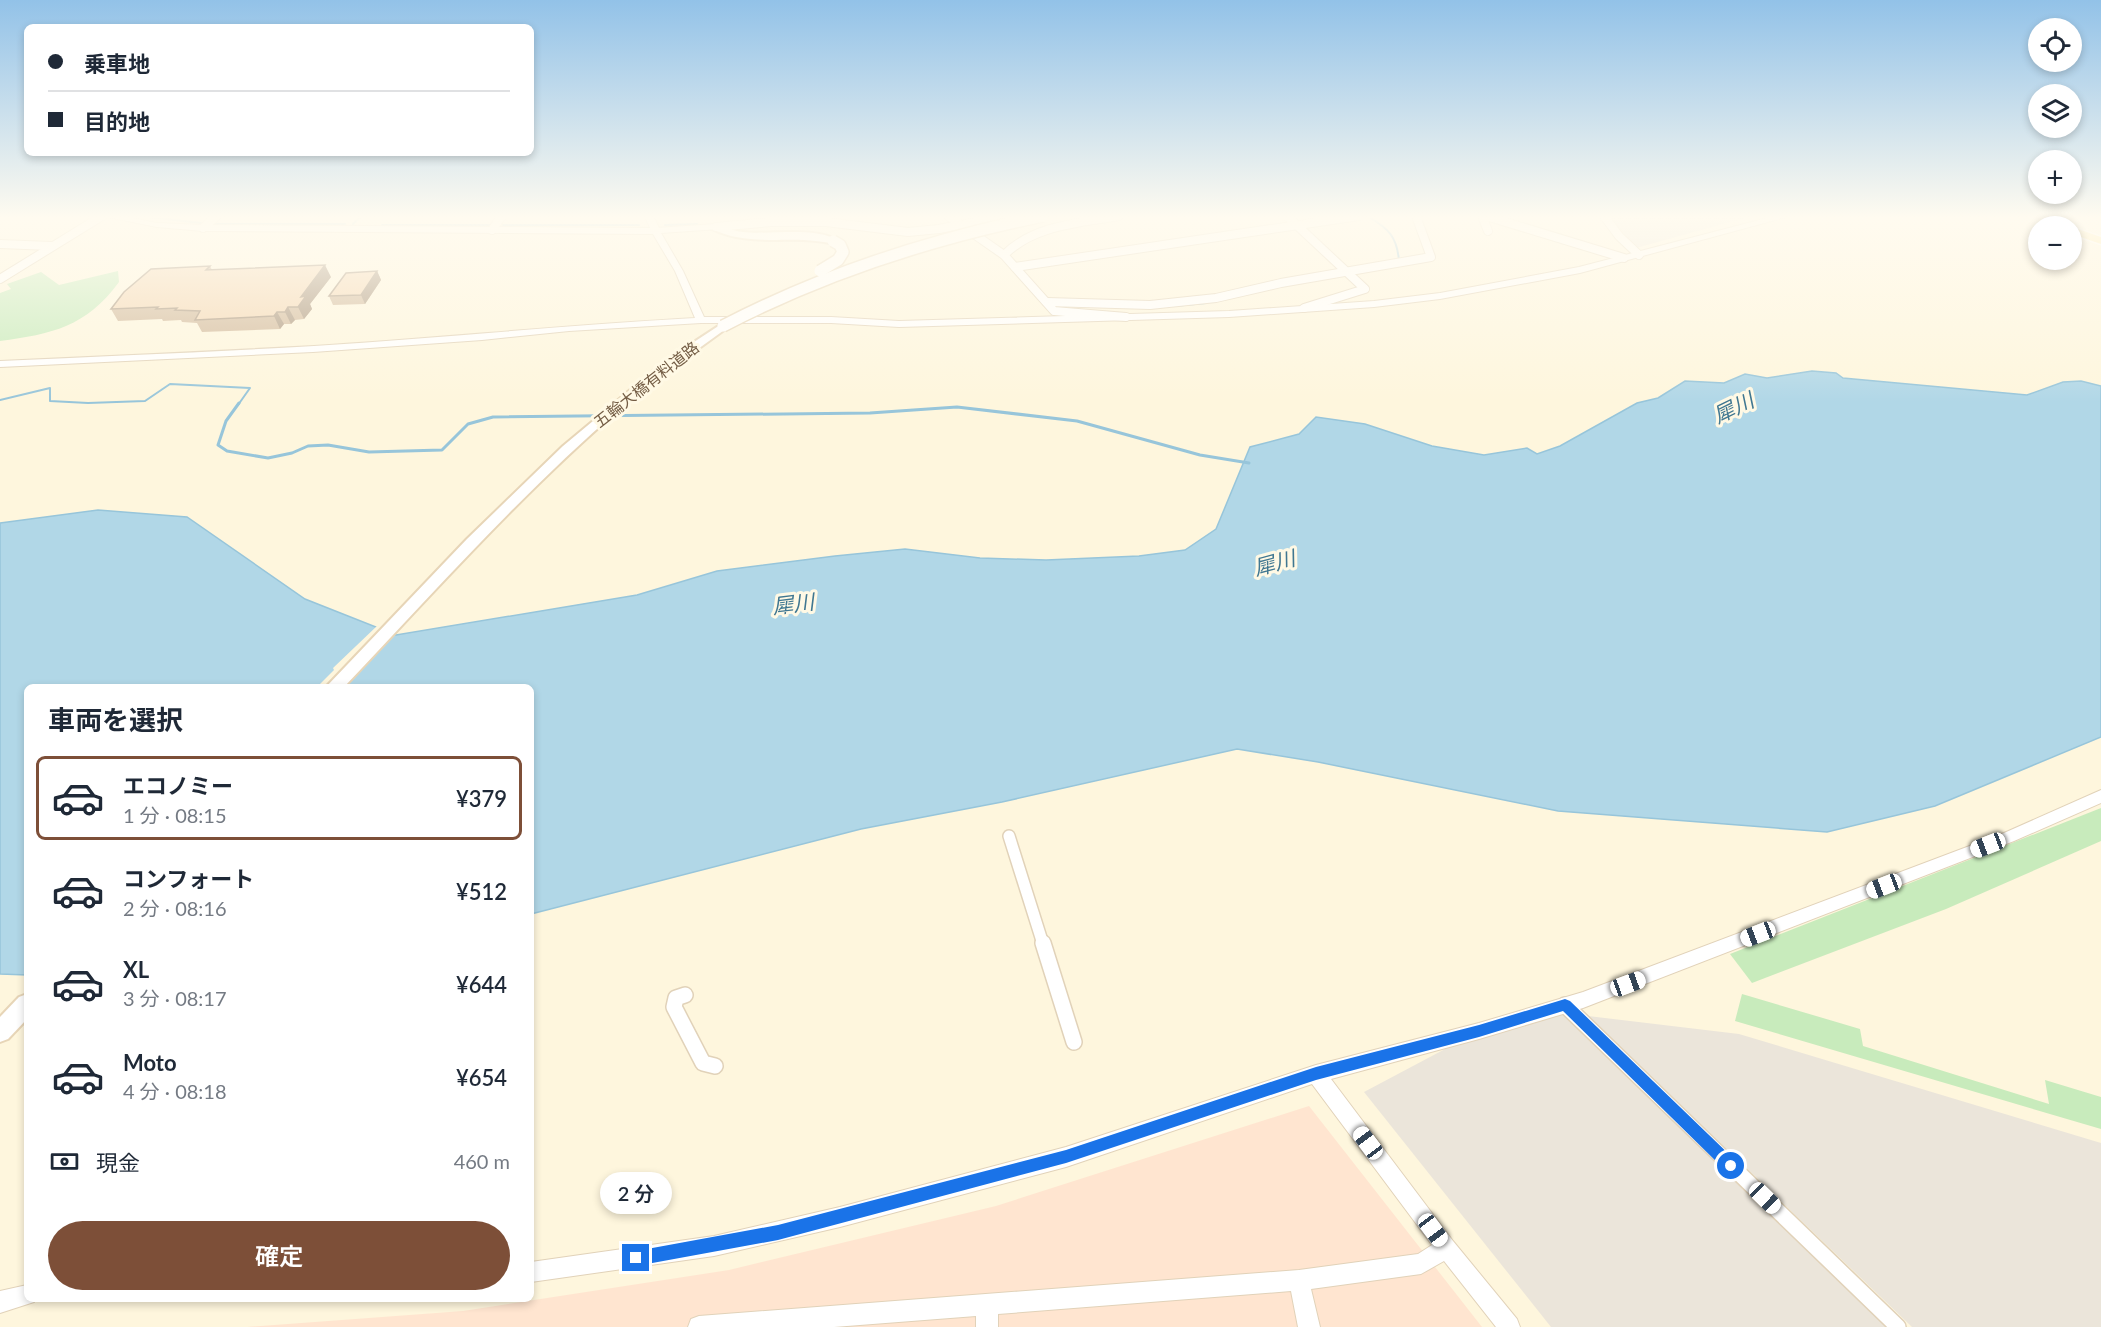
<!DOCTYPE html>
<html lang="ja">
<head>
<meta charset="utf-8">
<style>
	body { margin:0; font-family:Lato,"Noto Sans JP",sans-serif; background:#f2f2f3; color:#1f2937; height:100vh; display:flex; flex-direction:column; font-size:22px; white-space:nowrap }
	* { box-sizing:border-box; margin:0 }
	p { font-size:20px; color:#747a83 }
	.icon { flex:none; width:33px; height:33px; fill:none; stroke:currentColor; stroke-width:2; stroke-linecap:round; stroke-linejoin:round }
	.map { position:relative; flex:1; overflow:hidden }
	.sheet { position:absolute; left:24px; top:684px; width:510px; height:618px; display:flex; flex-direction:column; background:#fff; border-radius:9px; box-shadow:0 3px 9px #0003 }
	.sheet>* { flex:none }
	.hud { position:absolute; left:24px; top:24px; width:510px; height:132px; border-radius:9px; box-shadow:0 3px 9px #0003; display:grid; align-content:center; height:132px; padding:0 24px; background:#fff }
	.fabs { position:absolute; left:2028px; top:18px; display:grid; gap:12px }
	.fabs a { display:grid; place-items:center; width:54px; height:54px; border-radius:50%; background:#fff; box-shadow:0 3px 9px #0003; font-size:30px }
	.end { position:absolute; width:27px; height:27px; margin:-14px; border:8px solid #1a73e8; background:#fff; box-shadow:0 0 0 3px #fff }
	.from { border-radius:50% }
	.bubble { position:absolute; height:42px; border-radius:21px; background:#fff; box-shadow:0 3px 9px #0003; font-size:20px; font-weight:600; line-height:42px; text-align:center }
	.car { position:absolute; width:18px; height:36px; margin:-18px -9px; border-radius:8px; box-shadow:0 0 4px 2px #0007; background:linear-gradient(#fff 24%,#345 0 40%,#fff 0 76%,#345 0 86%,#fff 0) }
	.hud b { display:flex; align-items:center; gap:21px; height:57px; font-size:22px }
	.hud b+b { border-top:2px solid #e0e1e3 }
	.hud i { width:15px; height:15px; background:#1f2937 }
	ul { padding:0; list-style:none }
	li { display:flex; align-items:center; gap:18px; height:84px; margin:0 12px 9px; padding:0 12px; border:3px solid transparent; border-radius:9px }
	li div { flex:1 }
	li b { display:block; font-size:22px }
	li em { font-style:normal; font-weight:600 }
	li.selected { border-color:#7d4f38 }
	li>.icon { width:54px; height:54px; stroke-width:1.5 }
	h2 { padding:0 24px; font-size:27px; line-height:72px }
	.pay { display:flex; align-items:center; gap:15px; height:66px; padding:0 24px; font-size:22px }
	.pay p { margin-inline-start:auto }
	.primary-button { display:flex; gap:12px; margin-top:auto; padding:12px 24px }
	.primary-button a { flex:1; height:69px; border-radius:36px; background:#7d4f38; color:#fff; font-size:24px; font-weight:600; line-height:69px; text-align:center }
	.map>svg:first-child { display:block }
	.commercial { fill:#ffe5d0 }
	.industrial { fill:#ebe5da }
	.green { fill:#c8ebbc }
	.water { fill:#b1d7e7; stroke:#97c5da; stroke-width:1.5 }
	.pier { fill:#fef6dd }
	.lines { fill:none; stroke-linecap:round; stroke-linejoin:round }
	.stream-far1 { stroke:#97c5da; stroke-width:2 }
	.stream { stroke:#97c5da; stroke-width:3 }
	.minor-far2-casing { stroke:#e1d2b9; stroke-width:10 }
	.minor-far1-casing { stroke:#e1d2b9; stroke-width:14 }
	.minor-casing { stroke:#e1d2b9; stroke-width:18 }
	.tertiary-casing { stroke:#e1d2b9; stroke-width:2 }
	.secondary-casing { stroke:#e7d5b7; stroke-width:4 }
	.primary-casing { stroke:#fff; stroke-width:3 }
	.minor-far2 { stroke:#fff; stroke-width:8 }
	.minor-far1 { stroke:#fff; stroke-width:11 }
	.minor { stroke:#fff; stroke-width:15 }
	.tertiary { fill:#fff; fill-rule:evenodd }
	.secondary { fill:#fff; fill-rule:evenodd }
	.primary { fill:#ffe793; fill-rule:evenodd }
	.secondary-bridge-casing { stroke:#e7d5b7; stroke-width:14; stroke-linecap:butt }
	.secondary-bridge { stroke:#fff; stroke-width:11 }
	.wall { fill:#d2b99a }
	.shaded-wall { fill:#ab967d }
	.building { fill:#f4d7b3; stroke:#ab967d; stroke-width:1.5 }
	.route { fill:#1a73e8 }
	.labels { text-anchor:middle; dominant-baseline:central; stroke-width:6; stroke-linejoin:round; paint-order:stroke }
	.far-street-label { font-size:16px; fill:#745d45; stroke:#fff9e5 }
	.water-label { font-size:21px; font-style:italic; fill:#407791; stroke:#fff9e5 }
</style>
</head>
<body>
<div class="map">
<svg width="2101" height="1327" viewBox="0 0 2101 1327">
	<rect width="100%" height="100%" fill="#fef6dd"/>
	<!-- commercial -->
	<polygon class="commercial" points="1309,1106 1482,1327 247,1327 463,1311 729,1270 996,1206"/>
	<!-- industrial -->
	<g class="industrial">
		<polygon points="1609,216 1752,216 1636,248"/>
		<polygon points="1565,1005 1889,1327 1551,1327 1364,1092 1479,1031"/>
		<polygon points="1588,1016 1739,1034 2101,1143 2101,1327 1912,1327"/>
	</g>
	<!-- green -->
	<g class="green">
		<path d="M118,271L119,282C86,327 52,334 0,341V293L11,289L7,284L41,272L59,285Z"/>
		<polygon points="2101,808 2101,841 1946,909 1752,983 1730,954"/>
		<polygon points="1742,994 1860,1029 1863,1046 2049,1104 2045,1080 2101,1097 2101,1129 1735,1021"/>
	</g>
	<!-- water -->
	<polygon class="water" points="1812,371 1836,373 1843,378 2027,395 2063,382 2081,381 2101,386 2101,737 1935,806 1827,832 1558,811 1318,762 1237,749 1002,802 861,829 531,914 531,687 27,687 27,975 0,974 0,523 98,510 187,517 305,599 396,635 637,595 717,571 835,556 905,549 980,558 1046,560 1139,556 1185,550 1216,529 1250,447 1299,434 1316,417 1365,424 1432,446 1484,455 1527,448 1537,454 1560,446 1637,403 1658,398 1685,381 1724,383 1745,374 1767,378"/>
	<!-- pier -->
	<polygon class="pier" points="378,625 395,631 342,687 317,687 334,670 333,668"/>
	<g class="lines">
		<!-- stream-far1 -->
		<g class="stream-far1">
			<polyline points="140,216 201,223"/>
			<path d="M1369,217C1389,229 1397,237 1399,261"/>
			<polyline points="216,224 345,224"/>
			<polyline points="353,224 361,216"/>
			<polyline points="382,225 490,225"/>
			<polyline points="503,225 639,225"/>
			<polyline points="665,225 697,224"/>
			<polyline points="1174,306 1206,303"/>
			<polyline points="0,400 50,388 50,401 88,403 145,401 170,384 250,388 238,405"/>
		</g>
		<!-- stream -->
		<polyline class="stream" points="239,403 226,421 218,445 227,451 268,458 292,453 308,446 328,445 369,452 442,450 468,424 493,417 870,413 957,407 1077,421 1200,455 1249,463"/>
		<!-- minor-far2 casing -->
		<g class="minor-far2-casing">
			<g id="minor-far2">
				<polyline points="649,216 656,231"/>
				<polyline points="948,216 1004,255 1054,311 1126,317"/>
				<polyline points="1287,216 1365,289 1304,308"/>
				<polyline points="1482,216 1488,231"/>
				<polyline points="1486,216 1624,258"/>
				<polyline points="1604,216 1619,236 1639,255"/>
				<polyline points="716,227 771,222 826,222 908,232 939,229 1008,216"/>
				<polyline points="203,228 217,216"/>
				<polyline points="492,230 502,216"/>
				<polyline points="0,244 51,246"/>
				<path d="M1004,255C1034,225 1079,223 1119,216"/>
				<polyline points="1015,267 1359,216"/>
				<polyline points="0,279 102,216"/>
				<polyline points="1047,302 1150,305 1216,298 1281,283 1431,257 1416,216"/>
			</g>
		</g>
		<!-- minor-far1 casing -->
		<g class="minor-far1-casing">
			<polyline id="minor-far1" points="1009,836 1043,944"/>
		</g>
		<!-- minor casing -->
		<g class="minor-casing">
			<g id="minor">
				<polyline points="1043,943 1074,1042"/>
				<polyline points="685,995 676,998 674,1007 703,1063 715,1066"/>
				<polyline points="1565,1005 1898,1327"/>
			</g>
		</g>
		<!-- tertiary casing -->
		<g class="tertiary-casing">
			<g id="tertiary">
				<path d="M103,216H122L157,223L203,225L656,228L716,224L719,225V229L661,233L683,271L704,317H831L899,321L1229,311L1374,301L1440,293L1579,267L1775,216H1790L1580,273L1440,299L1374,307L1229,317L899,327L831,323H701L569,331L482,340L313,352L0,367V361C105,356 209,352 314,346C441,338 568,325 695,318L675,271L653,234L203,231L157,227Z"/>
				<polygon points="2101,790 2101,803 2014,841 1583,1008 1479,1039 1331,1079 1453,1241 1517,1319 1520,1327 1496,1327 1444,1261 1421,1274 1311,1289 1320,1327 1298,1327 1291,1291 998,1314 998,1327 976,1327 976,1316 834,1327 688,1327 691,1319 699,1316 1299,1270 1418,1254 1432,1245 1312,1084 1066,1167 840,1227 714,1256 531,1282 531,1262 714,1236 840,1207 1066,1147 1316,1065 1479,1023 1583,992 2004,833"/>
				<polygon points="27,1285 27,1299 36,1299 34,1302 0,1313 0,1291"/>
			</g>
		</g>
		<!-- secondary casing -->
		<g class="secondary-casing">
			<g id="secondary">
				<path d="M716,224C725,227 733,231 743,232C769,235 818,226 838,241L833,244C793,234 750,248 712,229L711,227Z"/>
				<path d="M723,323L729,326L727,328C691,354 655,380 621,408C522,493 434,592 344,687H326L467,539L563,446L665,361Z"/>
				<polygon points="27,994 27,1019 8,1039 0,1042 0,1017 19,997"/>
			</g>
		</g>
		<!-- primary casing -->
		<g class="primary-casing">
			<g id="primary">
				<polygon points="2030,216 2046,216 2069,226 2054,226"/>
				<polygon points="2072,227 2101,237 2101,244 2072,234"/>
			</g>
		</g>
		<!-- minor-far2 -->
		<use href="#minor-far2" class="minor-far2"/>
		<!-- minor-far1 -->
		<use href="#minor-far1" class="minor-far1"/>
		<!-- minor -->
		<use href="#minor" class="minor"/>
		<!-- tertiary -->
		<use href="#tertiary" class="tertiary"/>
		<!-- secondary -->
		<use href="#secondary" class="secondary"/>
		<!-- primary -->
		<use href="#primary" class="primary"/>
		<!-- secondary-bridge casing -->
		<g class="secondary-bridge-casing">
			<g id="secondary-bridge">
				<polyline points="820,271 838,260 843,252 840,245 833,241"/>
				<path d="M723,326C825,273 930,239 1043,216"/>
			</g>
		</g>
		<!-- secondary-bridge -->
		<use href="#secondary-bridge" class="secondary-bridge"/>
	</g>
	<!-- wall -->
	<g class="wall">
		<polygon points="210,266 212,270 331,277 310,304 312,309 304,319 295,320 291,324 284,324 280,329 202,332 197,323 182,322 181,320 163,321 162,319 118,321 111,309"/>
		<polygon points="377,271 381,280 365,304 333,305 329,296"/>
	</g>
	<!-- shaded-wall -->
	<g class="shaded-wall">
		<polygon points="325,265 331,277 310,304 312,309 304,319 298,307 301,297"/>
		<polygon points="377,271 381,280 365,304 361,295"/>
		<polygon points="288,307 295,320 291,324 285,312"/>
		<polygon points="277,312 284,324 280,329 274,316"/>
	</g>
	<!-- building -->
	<g class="building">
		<polygon points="325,265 301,297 306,296 298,307 288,307 285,312 277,312 274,316 195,320 200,311 175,310 177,308 156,309 158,307 111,309 124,292 151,269 210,266 206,270"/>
		<polygon points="377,271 361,295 329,296 346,273"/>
	</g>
	<!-- sky -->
	<linearGradient id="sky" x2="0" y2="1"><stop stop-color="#92c2e8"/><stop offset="0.54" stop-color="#fffbf0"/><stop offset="1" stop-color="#fffbf0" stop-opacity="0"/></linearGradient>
	<rect width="2101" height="402" fill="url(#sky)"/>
	<!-- route -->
	<polygon class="route" points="1565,999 1570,1001 1736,1161 1738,1166 1736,1171 1731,1173 1726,1171 1563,1011 1479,1037 1316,1080 1066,1163 778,1240 636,1266 631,1264 628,1258 631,1253 636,1251 778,1225 1066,1150 1316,1067 1479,1025"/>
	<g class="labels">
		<!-- far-street labels -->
		<g class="far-street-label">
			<text transform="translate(646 384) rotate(-38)">五輪大橋有料道路</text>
		</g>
		<!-- water labels -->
		<g class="water-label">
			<text transform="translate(1733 407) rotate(-26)">犀川</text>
			<text transform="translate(1274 562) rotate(-15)">犀川</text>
			<text transform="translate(793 603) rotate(-7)">犀川</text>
		</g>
	</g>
</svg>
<div class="fabs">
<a><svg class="icon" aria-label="locate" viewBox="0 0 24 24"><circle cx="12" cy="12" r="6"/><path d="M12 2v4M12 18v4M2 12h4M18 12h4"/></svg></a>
<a><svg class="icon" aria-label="layers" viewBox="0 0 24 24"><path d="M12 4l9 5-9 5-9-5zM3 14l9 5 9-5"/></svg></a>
<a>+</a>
<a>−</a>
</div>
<i class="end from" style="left:1731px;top:1166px"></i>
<i class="end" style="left:636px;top:1258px"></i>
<div class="bubble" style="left:600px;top:1172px;width:72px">2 分</div>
<i class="car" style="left:1988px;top:845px;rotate:249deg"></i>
<i class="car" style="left:1884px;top:886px;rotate:249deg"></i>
<i class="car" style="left:1758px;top:934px;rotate:249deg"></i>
<i class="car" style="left:1628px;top:984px;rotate:70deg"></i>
<i class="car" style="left:1368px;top:1143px;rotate:323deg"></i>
<i class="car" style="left:1765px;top:1198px;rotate:134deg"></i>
<i class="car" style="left:1433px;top:1230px;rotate:143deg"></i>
<div class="hud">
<b><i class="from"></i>乗車地</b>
<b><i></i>目的地</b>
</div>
<section class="sheet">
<h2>車両を選択</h2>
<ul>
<li class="selected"><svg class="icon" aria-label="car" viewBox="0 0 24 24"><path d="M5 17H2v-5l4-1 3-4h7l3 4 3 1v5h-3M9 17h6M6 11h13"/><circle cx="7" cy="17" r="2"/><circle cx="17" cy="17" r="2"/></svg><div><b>エコノミー</b><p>1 分 · 08:15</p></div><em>¥379</em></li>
<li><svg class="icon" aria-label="car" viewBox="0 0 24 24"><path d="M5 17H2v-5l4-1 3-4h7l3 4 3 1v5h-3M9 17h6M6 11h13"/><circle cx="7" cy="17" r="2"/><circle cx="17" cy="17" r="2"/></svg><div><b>コンフォート</b><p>2 分 · 08:16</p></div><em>¥512</em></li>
<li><svg class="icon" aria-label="car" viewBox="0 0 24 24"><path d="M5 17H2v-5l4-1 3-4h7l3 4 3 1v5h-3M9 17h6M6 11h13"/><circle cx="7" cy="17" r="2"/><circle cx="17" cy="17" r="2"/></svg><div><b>XL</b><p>3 分 · 08:17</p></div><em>¥644</em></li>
<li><svg class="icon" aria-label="car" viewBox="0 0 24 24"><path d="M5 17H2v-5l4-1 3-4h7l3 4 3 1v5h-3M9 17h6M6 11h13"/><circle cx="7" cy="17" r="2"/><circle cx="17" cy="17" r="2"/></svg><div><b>Moto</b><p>4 分 · 08:18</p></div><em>¥654</em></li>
</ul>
<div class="pay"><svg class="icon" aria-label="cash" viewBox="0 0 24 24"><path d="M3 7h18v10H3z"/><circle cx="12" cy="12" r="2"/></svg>現金<p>460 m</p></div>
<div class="primary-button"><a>確定</a></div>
</section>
</div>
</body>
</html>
